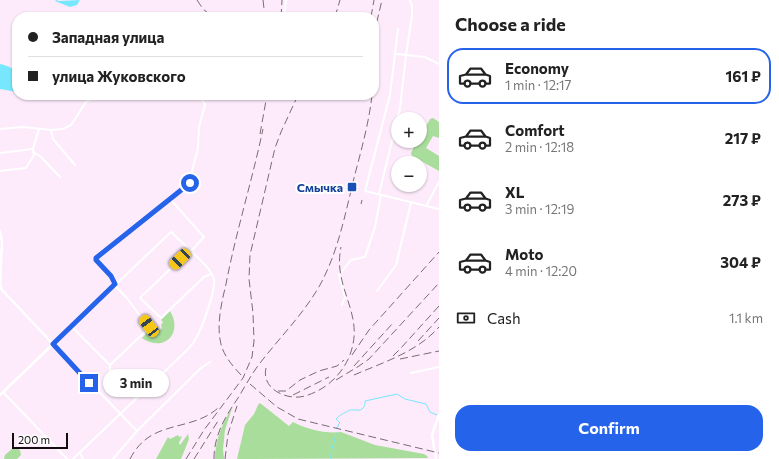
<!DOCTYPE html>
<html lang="en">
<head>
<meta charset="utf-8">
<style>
	body { margin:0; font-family:Commissioner,sans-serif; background:#f6f6f6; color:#222; height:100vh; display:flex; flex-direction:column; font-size:15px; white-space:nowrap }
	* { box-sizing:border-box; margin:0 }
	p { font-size:13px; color:#767676 }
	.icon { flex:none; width:22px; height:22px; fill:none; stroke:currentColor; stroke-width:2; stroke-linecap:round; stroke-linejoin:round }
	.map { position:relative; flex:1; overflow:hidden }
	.side { display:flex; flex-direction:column; background:#fff; width:340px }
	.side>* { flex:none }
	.banner { position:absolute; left:12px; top:12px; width:367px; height:88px; border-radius:16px; box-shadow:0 1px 3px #0004; display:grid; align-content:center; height:88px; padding:0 16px; background:#fff }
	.buttons { position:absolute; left:391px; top:112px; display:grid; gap:8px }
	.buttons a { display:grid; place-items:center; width:36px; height:36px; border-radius:50%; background:#fff; box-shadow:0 1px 3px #0004; font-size:20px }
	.scale { position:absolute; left:12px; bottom:10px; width:56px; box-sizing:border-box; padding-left:4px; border:2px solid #130d12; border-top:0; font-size:11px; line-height:14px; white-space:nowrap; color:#130d12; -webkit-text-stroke:3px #fff; paint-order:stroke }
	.end { position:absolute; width:18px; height:18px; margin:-9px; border:5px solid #2563eb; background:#fff; box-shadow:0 0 0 2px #fff }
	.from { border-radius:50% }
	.bubble { position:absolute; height:28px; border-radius:14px; background:#fff; box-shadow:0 1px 3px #0004; font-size:13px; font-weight:700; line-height:28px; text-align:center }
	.car { position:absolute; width:12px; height:24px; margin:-12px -6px; border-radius:5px; box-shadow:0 0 3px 1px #0007; background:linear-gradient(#f5c518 24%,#345 0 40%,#f5c518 0 76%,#345 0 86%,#f5c518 0) }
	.banner b { display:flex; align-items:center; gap:14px; height:38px; font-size:15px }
	.banner b+b { border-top:1px solid #e0e0e0 }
	.banner i { width:10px; height:10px; background:#222 }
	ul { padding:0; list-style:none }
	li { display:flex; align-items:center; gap:12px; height:56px; margin:0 8px 6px; padding:0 8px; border:2px solid transparent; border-radius:16px }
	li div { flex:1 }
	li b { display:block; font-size:15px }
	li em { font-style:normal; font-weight:700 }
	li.selected { border-color:#2563eb }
	li>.icon { width:36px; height:36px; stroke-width:1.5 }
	h2 { padding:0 16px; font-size:18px; line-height:48px }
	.pay { display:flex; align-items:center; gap:10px; height:44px; padding:0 16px; font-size:15px }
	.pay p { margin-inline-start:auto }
	.action { display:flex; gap:8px; margin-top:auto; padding:8px 16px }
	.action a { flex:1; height:46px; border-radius:16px; background:#2563eb; color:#fff; font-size:16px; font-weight:700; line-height:46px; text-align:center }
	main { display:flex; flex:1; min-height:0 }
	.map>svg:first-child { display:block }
	.green { fill:#a9dd9c }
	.water { fill:#77e7fe }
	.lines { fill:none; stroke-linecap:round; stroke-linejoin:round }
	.stream { stroke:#77e7fe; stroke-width:1 }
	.minor { stroke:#fff; stroke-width:2 }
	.tertiary { stroke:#fff; stroke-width:2.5 }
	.rail { stroke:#776c76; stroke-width:1; stroke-dasharray:8 4; stroke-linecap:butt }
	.route { stroke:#2563eb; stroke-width:5 }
	.transit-dot { fill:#1a4fb4; stroke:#fff; stroke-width:1.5 }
	.labels { text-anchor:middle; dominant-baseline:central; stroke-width:4; stroke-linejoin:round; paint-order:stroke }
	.transit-label { font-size:12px; font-weight:bold; fill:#164399; stroke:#fff; text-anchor:end }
</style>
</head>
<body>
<main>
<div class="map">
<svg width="439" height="459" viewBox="0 0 439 459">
	<rect width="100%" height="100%" fill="#fdebfb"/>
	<!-- green -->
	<g class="green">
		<polygon points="433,118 439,122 439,138 433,136 426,148 439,156 439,171 412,156 411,153 417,141 420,141 420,137 430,119"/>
		<path d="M170,311C184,334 163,353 142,338L151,329L160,330L162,328L161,325L163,322L161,320Z"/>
		<path d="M260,403L289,426L293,422C307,429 325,434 341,432L375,445L424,454L427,456L428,458L237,459L245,425L254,414L258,405Z"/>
		<path d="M232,408L225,430L223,449L224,459H215C215,441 222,423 232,408Z"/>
		<polygon points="188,434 189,439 181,459 156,459 168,437 170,439 178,435 179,437 182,436 179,443 180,445"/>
		<polygon points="14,447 20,450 21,455 17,459 4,459 5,455"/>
	</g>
	<!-- water -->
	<g class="water">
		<polygon points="56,0 59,1 80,0 77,5 70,7 55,1"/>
		<path d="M0,64C19,68 17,75 17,92L0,89Z"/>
	</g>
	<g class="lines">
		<!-- stream -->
		<g class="stream">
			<polyline points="291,17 293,17"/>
			<path d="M336,428L338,427V425L340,423L336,419C338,416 346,412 350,410C354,409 360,412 363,408C365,406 365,403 365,401L397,394L405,399L426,404L430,412L437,415"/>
			<path d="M331,459C330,449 335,442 336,433"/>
		</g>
		<!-- minor -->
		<g class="minor">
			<polyline points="284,17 286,0"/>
			<polyline points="398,29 390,95 365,191 439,209"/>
			<polyline points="396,54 425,57 439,64"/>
			<polyline points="0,129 23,127 51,130 63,129 71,125 86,102 98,95"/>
			<polyline points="51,130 53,139 75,165"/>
			<polyline points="33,152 40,156 60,177"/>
			<polyline points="0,153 33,149"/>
			<polyline points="0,171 26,168 34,155 33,149 39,129"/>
			<polyline points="379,194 400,108 406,55 412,16 412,6 410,0"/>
			<polyline points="170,199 204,237 191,251 190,250 140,298 161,318 204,277 211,274"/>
			<polyline points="426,206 439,182"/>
			<polyline points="377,291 396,265 411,203"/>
			<polyline points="342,305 345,297 339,275 351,260 365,257 375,227 381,195"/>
			<polyline points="71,326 110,365 110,371 136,399"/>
			<polyline points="110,365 149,328 127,298 116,287 111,276 96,260 96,258 189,183 198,148 199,127 205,105 200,95"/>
			<polyline points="411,373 439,367"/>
			<polyline points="3,392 67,459"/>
			<polyline points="137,431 53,344 171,232 190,250"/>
			<polyline points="80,453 83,459"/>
			<path d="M73,459L185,352C189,348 193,344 195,340C201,331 216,290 214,280C211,268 199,259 191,251"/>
			<polyline points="113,459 137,431 201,368 210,362"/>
		</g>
		<!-- tertiary -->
		<g class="tertiary">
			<polyline points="0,231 2,242 0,284 2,290 53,344 0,395"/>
			<polyline points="436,459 432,435 439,415"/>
		</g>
		<!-- rail -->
		<g class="rail">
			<polyline points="197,0 203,9 213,17"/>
			<polyline points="263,0 265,17"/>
			<polyline points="281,17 282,0"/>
			<polyline points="335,17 340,0"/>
			<polyline points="371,17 374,0"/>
			<polyline points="374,34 382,0"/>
			<polyline points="260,134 267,95"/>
			<polyline points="361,204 362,200"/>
			<polyline points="418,341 439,318"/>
			<polyline points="352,355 369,330 439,252"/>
			<polyline points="393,356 401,348 439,306"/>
			<polyline points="400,359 439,351"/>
			<polyline points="354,366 393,323"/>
			<path d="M266,368C261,389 287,401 305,396C325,390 341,376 349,357C367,314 332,290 341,247"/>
			<path d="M241,375C231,364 222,354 220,339C217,321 222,301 226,284C236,232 252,181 263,129"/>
			<path d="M354,375C384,362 417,352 439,327"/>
			<polyline points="336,380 359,366 369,359 439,283"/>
			<polyline points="250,384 277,407 298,419 439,453"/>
			<polyline points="278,391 286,391 300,380 319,371 337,366 344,360"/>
			<polyline points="293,395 329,377"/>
			<path d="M130,459C151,418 190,433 218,408"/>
			<polyline points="186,459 204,430 243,378 252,357 254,341 253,313 249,279 250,255 275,148 281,132 298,95"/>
			<polyline points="194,459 218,421"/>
			<path d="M214,459C214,435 225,417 238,398C244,388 250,377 257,367C278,339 303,315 320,285C338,252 345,215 354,178C361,151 369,123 372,95"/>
			<polyline points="225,459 228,434 237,406"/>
		</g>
	</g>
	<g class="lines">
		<!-- route -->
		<polyline class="route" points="89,383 53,344 115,284 111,276 96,260 96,258 190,183"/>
	</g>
	<!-- markers -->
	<rect class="transit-dot" x="347" y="182" width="10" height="10" rx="2"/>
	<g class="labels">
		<!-- transit labels -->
		<g class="transit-label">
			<text x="343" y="187">Смычка</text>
		</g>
	</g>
</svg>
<div class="buttons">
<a>+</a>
<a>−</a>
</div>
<div class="scale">200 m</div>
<i class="end from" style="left:190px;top:183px"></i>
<i class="end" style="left:89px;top:383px"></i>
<div class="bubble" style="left:103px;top:369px;width:66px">3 min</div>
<i class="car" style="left:180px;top:259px;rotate:226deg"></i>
<i class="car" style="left:149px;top:326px;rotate:323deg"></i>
<div class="banner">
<b><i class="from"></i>Западная улица</b>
<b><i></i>улица Жуковского</b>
</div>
</div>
<section class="side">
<h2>Choose a ride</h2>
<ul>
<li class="selected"><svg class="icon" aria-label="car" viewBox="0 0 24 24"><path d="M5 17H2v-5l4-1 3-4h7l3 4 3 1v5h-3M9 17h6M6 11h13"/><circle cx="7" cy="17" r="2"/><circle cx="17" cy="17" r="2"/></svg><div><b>Economy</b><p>1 min · 12:17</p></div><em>161 ₽</em></li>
<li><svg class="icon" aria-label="car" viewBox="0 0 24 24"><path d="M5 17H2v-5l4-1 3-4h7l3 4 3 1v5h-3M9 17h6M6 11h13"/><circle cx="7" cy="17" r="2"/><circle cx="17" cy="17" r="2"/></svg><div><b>Comfort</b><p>2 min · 12:18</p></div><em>217 ₽</em></li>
<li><svg class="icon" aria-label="car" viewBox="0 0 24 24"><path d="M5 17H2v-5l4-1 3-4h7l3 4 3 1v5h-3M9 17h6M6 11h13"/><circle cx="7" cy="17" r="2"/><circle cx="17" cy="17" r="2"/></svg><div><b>XL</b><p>3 min · 12:19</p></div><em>273 ₽</em></li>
<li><svg class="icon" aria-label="car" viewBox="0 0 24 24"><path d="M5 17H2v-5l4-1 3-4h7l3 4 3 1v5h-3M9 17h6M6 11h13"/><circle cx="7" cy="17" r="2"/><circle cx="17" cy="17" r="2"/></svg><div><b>Moto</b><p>4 min · 12:20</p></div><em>304 ₽</em></li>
</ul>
<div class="pay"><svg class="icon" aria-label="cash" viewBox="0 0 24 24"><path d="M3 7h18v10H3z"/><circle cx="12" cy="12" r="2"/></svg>Cash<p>1.1 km</p></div>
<div class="action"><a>Confirm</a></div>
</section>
</main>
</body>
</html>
